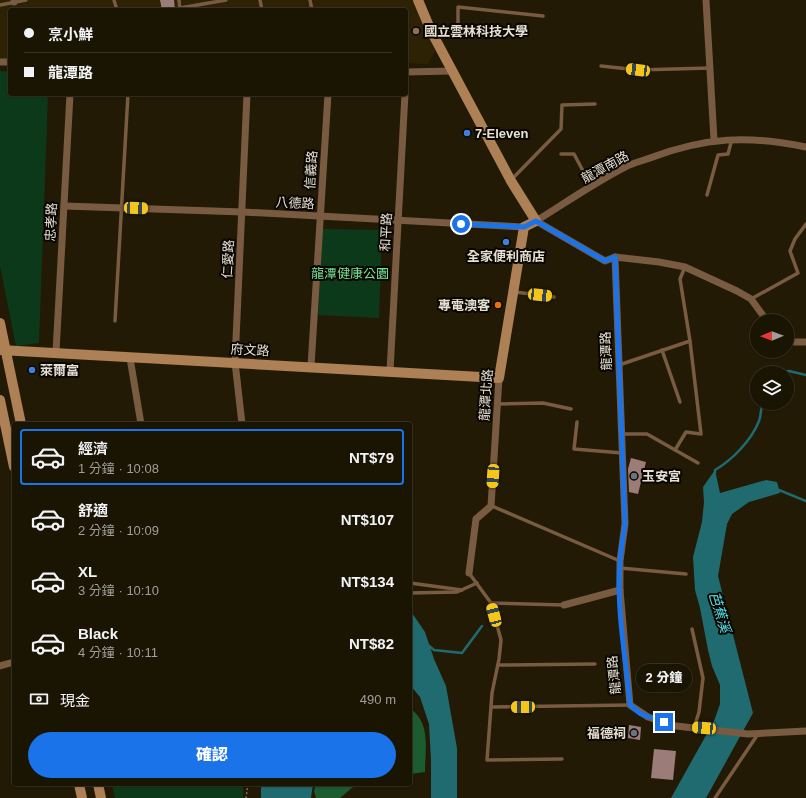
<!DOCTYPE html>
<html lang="zh-TW">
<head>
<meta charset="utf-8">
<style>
	body { margin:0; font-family:Helvetica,"Noto Sans TC",sans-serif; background:#231d0d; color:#f1f3f6; height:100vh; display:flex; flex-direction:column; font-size:15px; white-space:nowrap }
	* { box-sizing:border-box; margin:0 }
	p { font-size:13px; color:#9f9e9a }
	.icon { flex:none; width:22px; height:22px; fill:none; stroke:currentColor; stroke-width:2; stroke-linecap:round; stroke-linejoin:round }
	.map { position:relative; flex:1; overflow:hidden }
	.panel { position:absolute; left:12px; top:422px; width:400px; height:364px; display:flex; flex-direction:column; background:#1a1403; border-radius:4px; box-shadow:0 1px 3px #0004,0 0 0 1px #383325 }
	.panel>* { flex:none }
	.top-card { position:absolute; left:8px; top:8px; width:400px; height:88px; border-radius:4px; box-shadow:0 1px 3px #0004,0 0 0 1px #383325; display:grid; align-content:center; height:88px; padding:0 16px; background:#1a1403 }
	.needle { width:26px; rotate:269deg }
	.controls { position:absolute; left:750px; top:314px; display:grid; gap:8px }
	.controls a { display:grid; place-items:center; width:44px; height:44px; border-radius:50%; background:#1a1403; box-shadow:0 1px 3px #0004,0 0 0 1px #383325; font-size:20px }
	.end { position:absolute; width:18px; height:18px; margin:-9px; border:5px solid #1a73e8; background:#fff; box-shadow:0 0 0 2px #fff }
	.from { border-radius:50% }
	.bubble { position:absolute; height:28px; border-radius:14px; background:#1a1403; box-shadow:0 1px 3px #0004,0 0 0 1px #383325; font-size:13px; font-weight:800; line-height:28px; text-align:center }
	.car { position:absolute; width:12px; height:24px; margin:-12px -6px; border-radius:5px; box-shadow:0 0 3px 1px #0007; background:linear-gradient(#f5c518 24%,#345 0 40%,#f5c518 0 76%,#345 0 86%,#f5c518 0) }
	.top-card b { display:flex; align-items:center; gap:14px; height:38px; font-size:15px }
	.top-card b+b { border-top:1px solid #383325 }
	.top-card i { width:10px; height:10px; background:#f1f3f6 }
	ul { padding:7px 0 0; list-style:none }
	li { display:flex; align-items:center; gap:12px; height:56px; margin:0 8px 6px; padding:0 8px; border:2px solid transparent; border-radius:4px }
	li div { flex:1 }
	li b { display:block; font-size:15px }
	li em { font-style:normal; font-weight:800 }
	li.current { border-color:#1a73e8 }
	li>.icon { width:36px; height:36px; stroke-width:1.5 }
	.pay { display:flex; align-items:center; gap:10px; height:44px; padding:0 16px; font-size:15px }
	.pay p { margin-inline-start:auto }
	.action { display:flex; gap:8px; margin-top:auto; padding:8px 16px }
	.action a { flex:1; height:46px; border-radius:24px; background:#1a73e8; color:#fff; font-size:16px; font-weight:800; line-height:46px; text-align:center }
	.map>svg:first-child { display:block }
	.built { fill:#2d2203 }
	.green { fill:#0d391b }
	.forest { fill:#1c5c31 }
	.water { fill:#1f6b70 }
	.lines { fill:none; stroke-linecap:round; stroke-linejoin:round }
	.stream { stroke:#1f6b70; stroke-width:2.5 }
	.building { fill:#9b7c78 }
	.path { stroke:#756e5b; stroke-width:1.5; stroke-dasharray:2 2; stroke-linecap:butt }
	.lane { stroke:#785b41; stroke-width:3.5 }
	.street { stroke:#785b41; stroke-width:7 }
	.secondary { stroke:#ad8055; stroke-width:10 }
	.route { stroke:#1a73e8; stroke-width:5 }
	.education-dot { fill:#8d6e63; stroke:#090601; stroke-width:1.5 }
	.shop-dot { fill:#3f7fe0; stroke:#090601; stroke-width:1.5 }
	.food-dot { fill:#e8710a; stroke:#090601; stroke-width:1.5 }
	.worship-dot { fill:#6b7280; stroke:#090601; stroke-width:1.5 }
	.labels { text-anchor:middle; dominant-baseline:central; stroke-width:4; stroke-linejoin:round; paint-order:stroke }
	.poi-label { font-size:13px; font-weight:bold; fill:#e6e0d3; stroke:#090601; text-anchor:start }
	.street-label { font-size:13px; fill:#e6e0d3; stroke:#090601 }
	.park-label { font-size:13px; fill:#76e293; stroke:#090601 }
	.water-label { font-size:14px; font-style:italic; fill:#53e1ea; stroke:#090601 }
</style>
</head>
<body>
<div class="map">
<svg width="806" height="798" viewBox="0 0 806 798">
	<rect width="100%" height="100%" fill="#221a04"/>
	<!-- built -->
	<polygon class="built" points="0,0 414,0 435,51 428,64 406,63 406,10 10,10 10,59 0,59"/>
	<!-- green -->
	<g class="green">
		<polygon points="0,71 10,72 10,94 48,94 39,343 16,346 0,266"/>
		<polygon points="322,229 382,230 379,318 318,315"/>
		<polygon points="112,784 243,784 243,798 115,798"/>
	</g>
	<!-- forest -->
	<g class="forest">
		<path d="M410,707C413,711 418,715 420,719C429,734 425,755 425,772L410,774Z"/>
		<polygon points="316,784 358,784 353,787 340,798 316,798 314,791"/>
	</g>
	<!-- water -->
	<g class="water">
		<polygon points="715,470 720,493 766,480 777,482 780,493 749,502 732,514 727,524 718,576 753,713 706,798 671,798 714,721 720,704 720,685 712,666 708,650 700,608 695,590 693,557 702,522 704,502 703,487"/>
		<polygon points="410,610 425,632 434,659 446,686 457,748 457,798 431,798 431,760 429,724 420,697 410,685"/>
		<polygon points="261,784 313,784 311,798 261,798"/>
	</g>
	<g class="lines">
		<!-- stream -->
		<g class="stream">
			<polyline points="779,373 789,371 806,375"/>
			<path d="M715,473V470C732,460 751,441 759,421C761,416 761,409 762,403"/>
			<polyline points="777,490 779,490 806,501"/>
			<polyline points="428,645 434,650 462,653 482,626"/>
		</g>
	</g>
	<!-- building -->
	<g class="building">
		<polygon points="160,0 174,0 175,10 162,10"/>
		<polygon points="631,458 646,462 638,494 629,492 628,469"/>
		<polygon points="629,725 641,727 640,740 628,738"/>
		<polygon points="654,749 676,751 673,780 651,778"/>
	</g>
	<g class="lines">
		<!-- path -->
		<polyline class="path" points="246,798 248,784"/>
		<!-- lane -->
		<g class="lane">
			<polyline points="114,0 117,10"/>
			<polyline points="179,0 180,10"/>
			<polyline points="260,0 262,10"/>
			<polyline points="310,0 312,10"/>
			<polyline points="0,5 26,0"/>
			<polyline points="180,8 226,0"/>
			<polyline points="432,31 458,29 458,7 543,16"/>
			<polyline points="601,66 638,70 710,68"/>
			<polyline points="561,154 574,154 591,186"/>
			<polyline points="511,180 561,129 562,105 595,104"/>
			<polyline points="707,195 718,155 728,154 732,139"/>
			<polyline points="515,292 554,297"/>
			<polyline points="751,299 798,273 790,251 795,239 806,224"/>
			<polyline points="115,321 128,94"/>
			<polyline points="662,350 680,402"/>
			<polyline points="619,365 690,341"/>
			<polyline points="498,404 543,403 571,409"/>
			<polyline points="577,422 574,449 622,453"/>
			<polyline points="622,434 647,434 698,463"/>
			<polyline points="675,450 686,432 701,434 690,341 680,279 685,267"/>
			<polyline points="492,506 620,561"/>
			<polyline points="620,568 686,574"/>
			<polyline points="469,573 491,603 501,640 499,659 492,693 487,760 562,759"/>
			<polyline points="410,583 462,590"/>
			<polyline points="410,593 457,592 477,583"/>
			<polyline points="491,603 564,605"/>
			<polyline points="692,629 703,678 699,712 694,728"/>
			<polyline points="498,665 595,664"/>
			<polyline points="492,707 630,705"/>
			<polyline points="715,798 758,734"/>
		</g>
		<!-- street -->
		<g class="street">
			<polyline points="14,0 14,2"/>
			<polyline points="706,0 714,140"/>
			<polyline points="0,62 10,62"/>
			<polyline points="406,72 452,71"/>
			<path d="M806,147C749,135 705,137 650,158C642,161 633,163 625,167C594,183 565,203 536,221L605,261L615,257L625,524L620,561V590L630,705L648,717L676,726L748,734L806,731"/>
			<polyline points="64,206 243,212 524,227"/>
			<polyline points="615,257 659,262 685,267 737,291 751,299 767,321"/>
			<polyline points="787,338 794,342 806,342"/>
			<polyline points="56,352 70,94"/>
			<polyline points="130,358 141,424"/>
			<polyline points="311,366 328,94"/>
			<polyline points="390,371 405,94"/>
			<polyline points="242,424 235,362 247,94"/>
			<polyline points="469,573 476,519 491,506 499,378"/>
			<polyline points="564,605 620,590"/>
			<polyline points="0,666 14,662"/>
		</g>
		<!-- secondary -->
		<g class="secondary">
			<polyline points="0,323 21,424"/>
			<polyline points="0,350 499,378 524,227 536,221 511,181 431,31 418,0"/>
			<polyline points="0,400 14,467"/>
			<polyline points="79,784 82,798"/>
			<polyline points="98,784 101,798"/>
		</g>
	</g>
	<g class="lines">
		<!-- route -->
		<path class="route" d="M461,224L524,227L536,221L605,261L615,257L625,524C623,536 621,549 620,561C616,609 626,658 630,705L641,714L664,722"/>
	</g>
	<!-- markers -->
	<circle class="education-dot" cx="416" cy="31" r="4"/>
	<g class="shop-dot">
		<circle cx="467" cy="133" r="4"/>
		<circle cx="506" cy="242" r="4"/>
		<circle cx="32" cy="370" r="4"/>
	</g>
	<circle class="food-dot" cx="498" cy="305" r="4"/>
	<g class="worship-dot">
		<circle cx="634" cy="476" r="4"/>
		<circle cx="634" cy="733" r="4"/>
	</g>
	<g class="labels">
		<!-- poi labels -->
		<g class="poi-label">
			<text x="424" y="31">國立雲林科技大學</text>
			<text x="475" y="133">7-Eleven</text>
			<text x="506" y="256" text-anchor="middle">全家便利商店</text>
			<text x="490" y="305" text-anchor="end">專電澳客</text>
			<text x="40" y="370">萊爾富</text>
			<text x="642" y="476">玉安宮</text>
			<text x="626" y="733" text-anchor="end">福德祠</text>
		</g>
		<!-- street labels -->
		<g class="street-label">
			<text transform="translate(605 167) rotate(-29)">龍潭南路</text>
			<text transform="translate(311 170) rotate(-86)">信義路</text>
			<text transform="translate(295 203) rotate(3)">八德路</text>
			<text transform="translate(51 222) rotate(-87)">忠孝路</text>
			<text transform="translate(386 232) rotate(-87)">和平路</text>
			<text transform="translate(228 259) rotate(-87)">仁愛路</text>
			<text transform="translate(250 350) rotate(3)">府文路</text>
			<text transform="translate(606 351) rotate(-92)">龍潭路</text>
			<text transform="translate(486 395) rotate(-86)">龍潭北路</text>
			<text transform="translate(614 675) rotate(-96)">龍潭路</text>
		</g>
		<!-- park labels -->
		<g class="park-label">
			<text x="350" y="273">龍潭健康公園</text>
		</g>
		<!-- water labels -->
		<g class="water-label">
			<text transform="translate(720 612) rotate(73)">芭蕉溪</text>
		</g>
	</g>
</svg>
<div class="controls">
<a><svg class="needle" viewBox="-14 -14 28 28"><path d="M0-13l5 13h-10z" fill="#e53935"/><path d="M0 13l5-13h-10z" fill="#9f9e9a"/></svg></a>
<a><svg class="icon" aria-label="layers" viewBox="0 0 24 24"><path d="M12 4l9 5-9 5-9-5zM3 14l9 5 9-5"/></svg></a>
</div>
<i class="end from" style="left:461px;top:224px"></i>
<i class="end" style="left:664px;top:722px"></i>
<div class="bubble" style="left:636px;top:664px;width:56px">2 分鐘</div>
<i class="car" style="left:638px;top:70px;rotate:277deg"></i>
<i class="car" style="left:136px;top:208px;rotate:92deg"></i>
<i class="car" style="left:540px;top:295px;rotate:96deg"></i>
<i class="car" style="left:493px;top:476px;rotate:184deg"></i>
<i class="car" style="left:494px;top:615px;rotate:345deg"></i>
<i class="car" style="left:523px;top:707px;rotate:269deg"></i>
<i class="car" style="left:704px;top:728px;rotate:274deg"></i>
<div class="top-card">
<b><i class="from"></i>烹小鮮</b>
<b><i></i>龍潭路</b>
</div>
<section class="panel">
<ul>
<li class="current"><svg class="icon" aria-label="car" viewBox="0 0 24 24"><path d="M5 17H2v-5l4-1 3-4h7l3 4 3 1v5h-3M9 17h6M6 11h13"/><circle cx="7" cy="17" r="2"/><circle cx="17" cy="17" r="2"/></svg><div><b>經濟</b><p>1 分鐘 · 10:08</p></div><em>NT$79</em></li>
<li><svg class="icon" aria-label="car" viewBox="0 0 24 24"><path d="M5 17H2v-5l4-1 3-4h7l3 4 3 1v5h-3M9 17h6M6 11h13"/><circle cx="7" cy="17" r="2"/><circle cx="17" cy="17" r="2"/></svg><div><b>舒適</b><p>2 分鐘 · 10:09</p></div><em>NT$107</em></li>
<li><svg class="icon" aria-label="car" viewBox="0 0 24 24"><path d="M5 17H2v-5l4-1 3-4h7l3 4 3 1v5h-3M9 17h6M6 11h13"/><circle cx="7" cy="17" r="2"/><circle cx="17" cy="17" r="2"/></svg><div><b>XL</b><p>3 分鐘 · 10:10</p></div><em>NT$134</em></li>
<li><svg class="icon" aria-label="car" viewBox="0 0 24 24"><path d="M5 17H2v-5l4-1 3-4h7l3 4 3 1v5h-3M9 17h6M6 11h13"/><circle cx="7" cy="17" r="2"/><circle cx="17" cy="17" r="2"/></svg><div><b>Black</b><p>4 分鐘 · 10:11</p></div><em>NT$82</em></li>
</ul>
<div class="pay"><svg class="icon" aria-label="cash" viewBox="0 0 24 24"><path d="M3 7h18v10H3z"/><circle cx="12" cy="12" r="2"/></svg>現金<p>490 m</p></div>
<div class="action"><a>確認</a></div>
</section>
</div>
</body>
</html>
